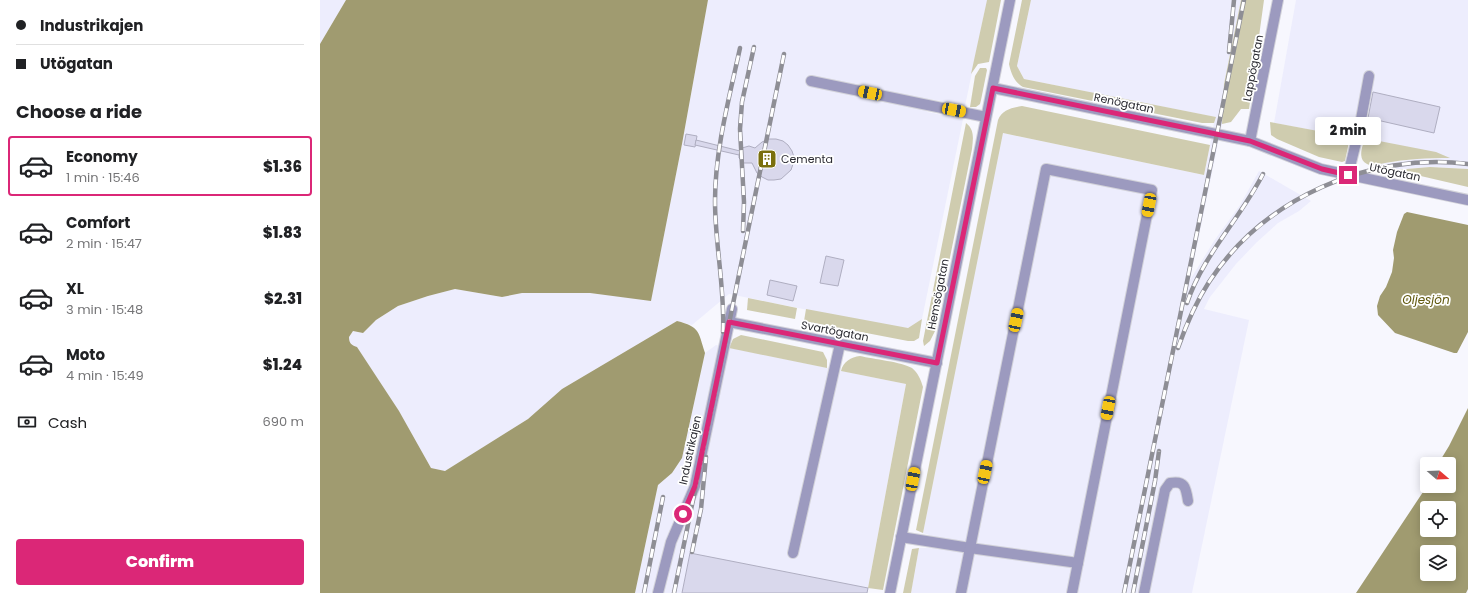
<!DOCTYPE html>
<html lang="en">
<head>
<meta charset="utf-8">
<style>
	body { margin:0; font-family:Poppins,sans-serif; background:#f2f2f2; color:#202124; height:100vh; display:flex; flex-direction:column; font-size:15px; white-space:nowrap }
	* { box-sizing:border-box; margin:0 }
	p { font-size:13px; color:#757577 }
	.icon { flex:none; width:22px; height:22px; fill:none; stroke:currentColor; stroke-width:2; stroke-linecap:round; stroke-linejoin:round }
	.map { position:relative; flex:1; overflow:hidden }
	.sheet { display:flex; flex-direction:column; background:#fff; width:320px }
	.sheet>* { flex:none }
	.banner { display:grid; align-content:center; height:88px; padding:0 16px; background:#fff }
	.needle { width:26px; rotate:109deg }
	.controls { position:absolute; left:1100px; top:457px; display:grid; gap:8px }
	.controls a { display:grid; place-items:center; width:36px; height:36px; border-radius:4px; background:#fff; box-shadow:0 2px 10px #0003; font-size:20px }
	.end { position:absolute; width:18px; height:18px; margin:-9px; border:5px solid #db2777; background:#fff; box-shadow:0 0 0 2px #fff }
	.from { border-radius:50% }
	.bubble { position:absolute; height:28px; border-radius:4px; background:#fff; box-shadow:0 2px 10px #0003; font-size:13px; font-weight:800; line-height:28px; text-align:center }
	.car { position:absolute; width:12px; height:24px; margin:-12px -6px; border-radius:5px; box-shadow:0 0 3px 1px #0007; background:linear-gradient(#f5c518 24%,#345 0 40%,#f5c518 0 76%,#345 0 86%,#f5c518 0) }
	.banner b { display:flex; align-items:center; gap:14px; height:38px; font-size:15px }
	.banner b+b { border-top:1px solid #e0e0e0 }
	.banner i { width:10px; height:10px; background:#202124 }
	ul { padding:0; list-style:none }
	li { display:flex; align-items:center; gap:12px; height:60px; margin:0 8px 6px; padding:0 8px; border:2px solid transparent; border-radius:4px }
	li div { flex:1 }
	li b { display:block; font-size:15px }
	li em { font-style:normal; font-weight:800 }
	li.on { border-color:#db2777 }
	li>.icon { width:36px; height:36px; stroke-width:1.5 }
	h2 { padding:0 16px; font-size:18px; line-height:48px }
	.pay { display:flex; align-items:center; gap:10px; height:44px; padding:0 16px; font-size:15px }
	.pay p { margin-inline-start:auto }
	.cta { display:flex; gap:8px; margin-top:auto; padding:8px 16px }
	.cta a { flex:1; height:46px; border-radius:4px; background:#db2777; color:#fff; font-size:16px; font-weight:800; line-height:46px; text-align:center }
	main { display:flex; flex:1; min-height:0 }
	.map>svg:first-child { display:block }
	.built { fill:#ededfd }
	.green { fill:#cfccaf }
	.water { fill:#a09b70; fill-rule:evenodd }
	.building { fill:#d9d8ec; stroke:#afaec1 }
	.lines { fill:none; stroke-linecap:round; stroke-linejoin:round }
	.minor-casing { stroke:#d2d2d9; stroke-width:12 }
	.minor { stroke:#9c9abf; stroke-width:10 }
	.rail-casing { stroke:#8e8e95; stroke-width:4.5 }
	.rail { stroke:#fff; stroke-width:3; stroke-dasharray:9; stroke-linecap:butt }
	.route { stroke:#db2777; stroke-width:5 }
	.labels { text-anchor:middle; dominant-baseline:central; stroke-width:3.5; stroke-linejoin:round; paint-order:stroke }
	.street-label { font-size:11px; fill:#2b2b32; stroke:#fff }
	.poi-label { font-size:11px; fill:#2b2b32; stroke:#fff; text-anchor:start }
	.water-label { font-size:12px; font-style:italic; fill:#60570c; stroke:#fff }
</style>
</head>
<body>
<main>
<section class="sheet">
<div class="banner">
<b><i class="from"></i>Industrikajen</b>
<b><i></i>Utögatan</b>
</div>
<h2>Choose a ride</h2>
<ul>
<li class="on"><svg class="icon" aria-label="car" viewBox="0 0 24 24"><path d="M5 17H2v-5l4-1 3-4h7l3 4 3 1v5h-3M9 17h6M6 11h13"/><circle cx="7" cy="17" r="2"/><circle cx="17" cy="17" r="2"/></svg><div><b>Economy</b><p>1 min · 15:46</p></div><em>$1.36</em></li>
<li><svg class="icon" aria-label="car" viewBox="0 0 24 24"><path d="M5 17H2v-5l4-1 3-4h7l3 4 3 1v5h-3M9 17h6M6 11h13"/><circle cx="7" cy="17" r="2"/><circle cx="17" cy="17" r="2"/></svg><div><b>Comfort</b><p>2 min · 15:47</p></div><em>$1.83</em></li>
<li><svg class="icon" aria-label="car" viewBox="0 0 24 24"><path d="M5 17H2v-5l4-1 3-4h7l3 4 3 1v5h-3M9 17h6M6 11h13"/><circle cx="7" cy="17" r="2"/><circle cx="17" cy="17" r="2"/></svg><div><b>XL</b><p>3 min · 15:48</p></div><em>$2.31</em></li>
<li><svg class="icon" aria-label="car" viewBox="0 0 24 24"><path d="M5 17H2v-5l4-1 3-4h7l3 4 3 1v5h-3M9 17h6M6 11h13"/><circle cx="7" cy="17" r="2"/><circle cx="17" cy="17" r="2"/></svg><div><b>Moto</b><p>4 min · 15:49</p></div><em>$1.24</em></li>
</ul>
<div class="pay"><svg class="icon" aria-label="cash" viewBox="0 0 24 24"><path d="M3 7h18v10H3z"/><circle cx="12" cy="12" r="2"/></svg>Cash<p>690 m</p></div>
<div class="cta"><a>Confirm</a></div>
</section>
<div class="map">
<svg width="1148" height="593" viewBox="0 0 1148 593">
	<rect width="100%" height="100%" fill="#f7f7fe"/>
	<!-- built -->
	<g class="built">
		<polygon points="0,0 26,0 0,44"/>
		<polygon points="388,0 667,0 645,106 610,99 607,112 643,119 602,319 588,328 573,327 409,294 372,325 357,321 242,389 208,419 125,471 111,468 79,411 37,347 31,345 29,341 29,337 33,331 43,333 56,320 78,306 108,296 135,289 182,297 202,293 270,293 331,300 362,144"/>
		<polygon points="711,0 921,0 904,84 902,124 870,280 894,241 920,205 939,171 991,201 979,211 958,223 936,243 916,264 890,297 884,309 929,320 872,593 591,593 599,548 609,548 612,536 603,533 683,133 884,175 890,145 895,117 704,79 697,66"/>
		<polygon points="976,0 1148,0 1148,169 1110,167 1075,170 1052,165 1097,159 1128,158 1054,140 1030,137 954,123"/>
		<polygon points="396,345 586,384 547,593 315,593 338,485 352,473 362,458 385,353"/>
	</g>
	<!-- green -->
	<g class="green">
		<polygon points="667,0 681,0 669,62 658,64 651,74"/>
		<path d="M702,0H711L697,66L704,79L896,117L894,123H882L703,87C694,82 691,73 689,64Z"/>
		<polygon points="921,0 944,0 929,109 921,109 911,122 902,124 904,84"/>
		<polygon points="660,68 666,68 667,70 661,100 660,104 656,107 650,107 655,76"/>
		<path d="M702,106L890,145L884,175L683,133L603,533L596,530L678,120C682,110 691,108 702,106Z"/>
		<polygon points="950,122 1030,137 1025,161 1022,162 999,157 957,139 951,135"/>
		<path d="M646,123C655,130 653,139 652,149L615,331L610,341L604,346L603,341Z"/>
		<path d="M1054,140L1116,152L1130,158C1108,158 1086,159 1065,163C1058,164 1052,167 1047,164C1039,160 1041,151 1043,144Z"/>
		<polygon points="1110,167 1148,169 1148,187 1075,170"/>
		<polygon points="428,298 477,308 475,319 427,310"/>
		<polygon points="486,309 588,328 602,319 599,338 594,341 588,341 484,321"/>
		<polygon points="421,335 503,352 507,360 507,368 409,348 413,339"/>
		<path d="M540,356C553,359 582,362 592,368C598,373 601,380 603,387L563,590L548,588L586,384L521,371C523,362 531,357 540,356Z"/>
		<polygon points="599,548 591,593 583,593 592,549"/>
	</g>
	<!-- water -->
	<g class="water">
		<path d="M26,0H388L362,144L331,301L270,293H202L182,297L135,289L108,296L78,306L56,320L43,333L33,331L29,337C29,343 31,345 37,347L79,411L111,468L125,471L208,419L242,389L357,321C380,327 378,331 385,353L362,458L352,473L338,485L315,593H0V44Z"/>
		<polygon points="1087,212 1148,225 1148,332 1137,353 1134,353 1075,333 1058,315 1057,306 1060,296 1066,287 1072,272 1074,258 1073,250 1077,232 1084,214"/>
		<path d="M1148,408V589L1146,593H1036L1107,486H1129V464H1118L1129,446ZM1107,508H1129V530H1107ZM1107,552H1129V574H1107Z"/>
	</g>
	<!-- building -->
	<g class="building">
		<polygon points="1053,92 1120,107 1114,133 1048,118"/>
		<polygon points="366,134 377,136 375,147 364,145"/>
		<polygon points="449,139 456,139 463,141 468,145 472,151 474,157 473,164 471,170 461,179 454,180 448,180 442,177 437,173 432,163 424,163 419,158 419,154 422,148 429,146 435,148 442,142"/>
		<polygon points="376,140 420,151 419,155 375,145"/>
		<polygon points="506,256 524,260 518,286 500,283"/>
		<polygon points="450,280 477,286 473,301 447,295"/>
		<polygon points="370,553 548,588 547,593 362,593"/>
	</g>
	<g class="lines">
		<!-- minor casing -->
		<g class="minor-casing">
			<g id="minor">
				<polyline points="491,81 666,117"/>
				<polyline points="673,88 930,141 1001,169 1148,200"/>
				<polyline points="930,141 958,0"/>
				<polyline points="1028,175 1039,130 1049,76"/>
				<polyline points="409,322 617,363"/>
				<polyline points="581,537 650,548 758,563"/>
				<polyline points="473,553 520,344"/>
				<polyline points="338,593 351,542 375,486 412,309"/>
				<polyline points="570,593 690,0"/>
				<polyline points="641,593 726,169 832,190 752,593"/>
				<path d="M824,593L845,490L850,483C865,480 866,488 868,501"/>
			</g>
		</g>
		<!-- minor -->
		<use href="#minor" class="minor"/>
		<!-- rail casing -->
		<g class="rail-casing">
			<g id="rail">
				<polyline points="909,52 914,0"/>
				<polyline points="423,231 424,202 420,129 422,102 434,47"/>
				<path d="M867,303C883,255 920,219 943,174"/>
				<path d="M403,332C405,288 395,245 395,201C395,150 409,99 420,48"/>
				<path d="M858,348C866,325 876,302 889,282C944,198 1049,152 1148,164"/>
				<polyline points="372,552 381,509 386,457"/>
				<polyline points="324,593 343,497"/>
				<polyline points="354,593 464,54"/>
				<polyline points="804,593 924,0"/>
				<polyline points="813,593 835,481 839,451"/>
			</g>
		</g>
		<!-- rail -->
		<use href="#rail" class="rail"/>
	</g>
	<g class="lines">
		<!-- route -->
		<polyline class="route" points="363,514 375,486 409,322 617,363 673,88 930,141 1002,169 1028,175"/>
	</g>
	<!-- icons -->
	<defs>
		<g id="building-square" transform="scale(1)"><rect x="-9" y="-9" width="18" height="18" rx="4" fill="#7a6f0d" stroke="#fff"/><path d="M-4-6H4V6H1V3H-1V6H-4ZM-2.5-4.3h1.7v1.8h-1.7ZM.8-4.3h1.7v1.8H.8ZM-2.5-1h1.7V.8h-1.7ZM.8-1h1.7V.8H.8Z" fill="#fff"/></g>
	</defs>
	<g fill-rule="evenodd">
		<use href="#building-square" x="447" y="159"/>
	</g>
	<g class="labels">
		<!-- street labels -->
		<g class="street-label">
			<text transform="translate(933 68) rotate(-79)">Lappögatan</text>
			<text transform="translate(804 103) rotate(12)">Renögatan</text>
			<text transform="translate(1075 172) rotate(12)">Utögatan</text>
			<text transform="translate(618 294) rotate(-79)">Hemsögatan</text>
			<text transform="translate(515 331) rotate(11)">Svartögatan</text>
			<text transform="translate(370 450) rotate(-78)">Industrikajen</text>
		</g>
		<!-- poi labels -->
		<g class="poi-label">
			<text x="461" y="159">Cementa</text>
		</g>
		<!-- water labels -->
		<g class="water-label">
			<text x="1106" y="299">Oljesjön</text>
		</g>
	</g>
</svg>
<div class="controls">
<a><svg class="needle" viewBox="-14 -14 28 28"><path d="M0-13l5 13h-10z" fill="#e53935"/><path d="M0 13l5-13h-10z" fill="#757577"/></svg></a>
<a><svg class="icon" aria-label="locate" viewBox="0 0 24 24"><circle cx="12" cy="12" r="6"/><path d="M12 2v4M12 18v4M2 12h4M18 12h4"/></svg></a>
<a><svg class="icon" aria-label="layers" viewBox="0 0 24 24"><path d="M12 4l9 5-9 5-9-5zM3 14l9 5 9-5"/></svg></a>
</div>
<i class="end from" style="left:363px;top:514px"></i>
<i class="end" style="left:1028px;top:175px"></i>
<div class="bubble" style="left:995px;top:117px;width:66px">2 min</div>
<i class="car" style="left:550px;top:93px;rotate:282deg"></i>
<i class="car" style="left:634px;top:110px;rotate:101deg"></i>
<i class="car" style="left:829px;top:205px;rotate:191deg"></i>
<i class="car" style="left:696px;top:320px;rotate:12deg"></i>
<i class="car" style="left:788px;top:408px;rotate:191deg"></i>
<i class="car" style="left:665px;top:472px;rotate:12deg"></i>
<i class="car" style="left:593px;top:479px;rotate:11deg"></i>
</div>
</main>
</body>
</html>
